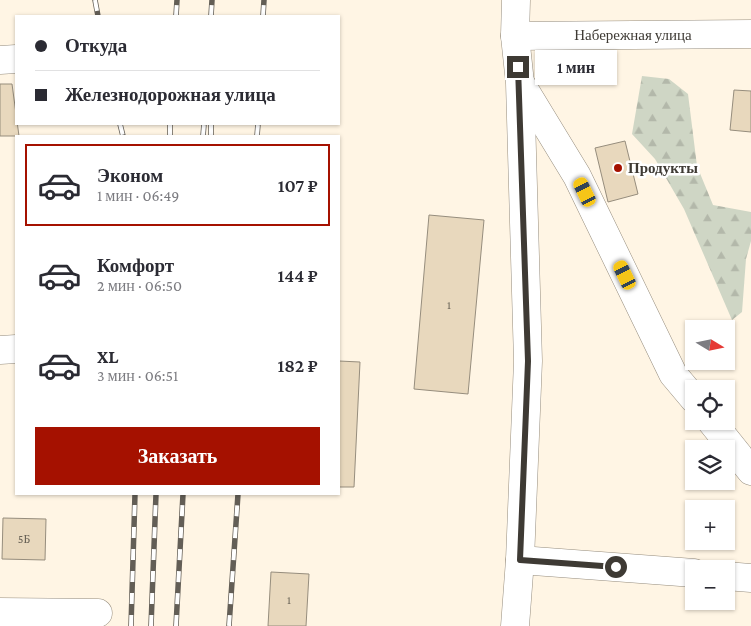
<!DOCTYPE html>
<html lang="ru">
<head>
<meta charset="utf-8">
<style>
	body { margin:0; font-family:"Crimson Pro",serif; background:#f2f2f3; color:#2b2b33; height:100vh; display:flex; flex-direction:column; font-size:19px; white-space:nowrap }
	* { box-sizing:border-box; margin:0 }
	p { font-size:16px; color:#7c7c81 }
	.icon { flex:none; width:28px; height:28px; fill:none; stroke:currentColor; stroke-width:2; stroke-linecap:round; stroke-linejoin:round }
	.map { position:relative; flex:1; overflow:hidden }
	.sheet { position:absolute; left:15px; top:135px; width:325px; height:360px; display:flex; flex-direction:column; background:#fff; border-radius:0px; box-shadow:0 1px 4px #0004 }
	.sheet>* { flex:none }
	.top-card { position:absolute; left:15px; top:15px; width:325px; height:110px; border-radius:0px; box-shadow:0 1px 4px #0004; display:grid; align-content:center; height:110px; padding:0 20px; background:#fff }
	.needle { width:32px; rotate:100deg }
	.controls { position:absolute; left:685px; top:320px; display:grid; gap:10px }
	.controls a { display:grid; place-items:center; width:50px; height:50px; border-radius:0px; background:#fff; box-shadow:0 1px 4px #0004; font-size:25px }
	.end { position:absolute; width:22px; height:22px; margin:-11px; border:6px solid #3e3a34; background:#fff; box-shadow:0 0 0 2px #fff }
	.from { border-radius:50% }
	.bubble { position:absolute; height:35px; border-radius:0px; background:#fff; box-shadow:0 1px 4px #0004; font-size:16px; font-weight:600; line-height:35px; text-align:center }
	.car { position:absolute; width:15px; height:30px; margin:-15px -8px; border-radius:6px; box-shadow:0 0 4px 1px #0007; background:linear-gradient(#f5c518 24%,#345 0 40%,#f5c518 0 76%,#345 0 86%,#f5c518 0) }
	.top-card b { display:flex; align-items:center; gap:18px; height:48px; font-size:19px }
	.top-card b+b { border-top:1px solid #e1e1e2 }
	.top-card i { width:12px; height:12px; background:#2b2b33 }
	ul { padding:9px 0 0; list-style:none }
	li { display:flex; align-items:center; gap:15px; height:82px; margin:0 10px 8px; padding:0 10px; border:2px solid transparent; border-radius:0px }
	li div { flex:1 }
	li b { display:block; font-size:19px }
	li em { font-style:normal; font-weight:600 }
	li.active { border-color:#a51100 }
	li>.icon { width:45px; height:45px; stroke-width:1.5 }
	.primary-button { display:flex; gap:10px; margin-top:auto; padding:10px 20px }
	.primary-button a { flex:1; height:58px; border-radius:0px; background:#a51100; color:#fff; font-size:20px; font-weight:600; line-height:58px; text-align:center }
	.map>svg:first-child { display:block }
	.forest { fill:url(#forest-firs) }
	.building { fill:#e8d8bd; stroke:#968d7d }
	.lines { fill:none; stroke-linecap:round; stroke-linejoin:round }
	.minor-casing { stroke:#968d7e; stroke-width:29 }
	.minor { stroke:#fff; stroke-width:28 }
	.rail-casing { stroke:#635e56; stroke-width:5.5 }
	.rail { stroke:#fff; stroke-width:4; stroke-dasharray:11; stroke-linecap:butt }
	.route { stroke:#3e3a34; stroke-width:6 }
	.poi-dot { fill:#a51100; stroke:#fff; stroke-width:2 }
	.labels { text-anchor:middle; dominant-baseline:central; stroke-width:5; stroke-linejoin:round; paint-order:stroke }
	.number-label { font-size:12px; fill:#686256 }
	.street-label { font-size:15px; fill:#3e3a34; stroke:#fff }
	.poi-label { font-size:15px; font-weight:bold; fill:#3e3a34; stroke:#fff; text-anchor:start }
</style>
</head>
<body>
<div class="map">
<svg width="751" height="626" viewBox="0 0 751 626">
	<defs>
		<pattern id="forest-firs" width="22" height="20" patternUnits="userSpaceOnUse" patternTransform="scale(1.25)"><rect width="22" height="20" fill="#cfd6c5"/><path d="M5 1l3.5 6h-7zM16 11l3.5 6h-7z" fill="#b3b8aa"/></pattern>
	</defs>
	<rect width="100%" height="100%" fill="#fff5e4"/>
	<!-- forest -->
	<polygon class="forest" points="642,76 669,79 688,94 697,166 713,205 751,212 751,241 746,259 742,312 732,320 684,209 655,159 632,134"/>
	<!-- building -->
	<g class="building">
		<polygon points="0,84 12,84 19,136 0,136"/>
		<polygon points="734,90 751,91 751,132 730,130"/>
		<polygon points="625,141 638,194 608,202 595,148"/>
		<polygon points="429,215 484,220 468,394 414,389"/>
		<polygon points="339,361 360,362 354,487 339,487"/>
		<polygon points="3,518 46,519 45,560 2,559"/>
		<polygon points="271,572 309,574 306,626 268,626"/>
	</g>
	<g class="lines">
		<!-- minor casing -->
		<g class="minor-casing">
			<g id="minor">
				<polyline points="515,36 751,34"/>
				<polyline points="0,60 16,59"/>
				<polyline points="521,84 577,176 673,374 694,399"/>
				<polyline points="0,350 16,349"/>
				<polyline points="711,421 751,471"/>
				<polyline points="520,560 694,573"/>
				<polyline points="726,576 751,578"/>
				<polyline points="0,612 98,613"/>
				<polyline points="515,626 520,560 528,361 520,83 515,36 516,0"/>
			</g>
		</g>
		<!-- minor -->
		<use href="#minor" class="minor"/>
		<!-- rail casing -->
		<g class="rail-casing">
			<g id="rail">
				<polyline points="95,0 98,16"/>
				<polyline points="176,16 177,0"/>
				<polyline points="211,16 212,0"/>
				<polyline points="263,16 264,0"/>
				<polyline points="120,124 123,136"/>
				<polyline points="170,136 170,124"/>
				<polyline points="203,136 204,124"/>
				<polyline points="211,136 211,124"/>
				<polyline points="257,136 258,124"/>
				<polyline points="131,626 135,494"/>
				<polyline points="151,626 156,494"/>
				<polyline points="176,626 183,494"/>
				<polyline points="229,626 238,494"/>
			</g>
		</g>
		<!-- rail -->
		<use href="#rail" class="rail"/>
	</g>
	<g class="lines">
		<!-- route -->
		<polyline class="route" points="518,67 528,361 520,560 616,567"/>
	</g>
	<!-- markers -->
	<circle class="poi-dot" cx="618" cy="168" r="5"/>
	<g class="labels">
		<!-- number labels -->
		<g class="number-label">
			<text x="449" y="305">1</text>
			<text x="24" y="539">5Б</text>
			<text x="289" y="600">1</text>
		</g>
		<!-- street labels -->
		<g class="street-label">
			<text x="633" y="35">Набережная улица</text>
		</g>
		<!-- poi labels -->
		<g class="poi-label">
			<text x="628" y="168">Продукты</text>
		</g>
	</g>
</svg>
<div class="controls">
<a><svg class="needle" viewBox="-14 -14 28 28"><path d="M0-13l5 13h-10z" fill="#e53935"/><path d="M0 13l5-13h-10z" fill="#7c7c81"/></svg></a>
<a><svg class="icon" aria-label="locate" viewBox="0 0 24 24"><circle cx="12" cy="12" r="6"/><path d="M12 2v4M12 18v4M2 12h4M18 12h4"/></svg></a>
<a><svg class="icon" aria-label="layers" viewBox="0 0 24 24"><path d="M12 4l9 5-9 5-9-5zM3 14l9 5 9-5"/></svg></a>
<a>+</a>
<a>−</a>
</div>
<i class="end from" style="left:616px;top:567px"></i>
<i class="end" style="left:518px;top:67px"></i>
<div class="bubble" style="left:535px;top:50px;width:82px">1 мин</div>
<i class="car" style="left:585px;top:192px;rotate:334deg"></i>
<i class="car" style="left:625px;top:275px;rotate:334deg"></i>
<div class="top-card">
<b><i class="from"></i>Откуда</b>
<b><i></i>Железнодорожная улица</b>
</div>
<section class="sheet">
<ul>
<li class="active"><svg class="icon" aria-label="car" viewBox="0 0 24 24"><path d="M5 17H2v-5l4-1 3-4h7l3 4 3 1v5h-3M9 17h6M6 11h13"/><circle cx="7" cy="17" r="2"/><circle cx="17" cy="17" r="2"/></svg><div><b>Эконом</b><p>1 мин · 06:49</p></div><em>107 ₽</em></li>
<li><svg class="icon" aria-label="car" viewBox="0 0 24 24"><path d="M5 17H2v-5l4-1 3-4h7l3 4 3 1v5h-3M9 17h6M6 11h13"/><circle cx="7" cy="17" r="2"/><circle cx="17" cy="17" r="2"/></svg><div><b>Комфорт</b><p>2 мин · 06:50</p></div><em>144 ₽</em></li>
<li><svg class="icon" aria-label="car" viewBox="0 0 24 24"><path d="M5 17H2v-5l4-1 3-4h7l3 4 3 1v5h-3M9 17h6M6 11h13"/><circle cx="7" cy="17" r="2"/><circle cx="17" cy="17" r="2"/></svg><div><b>XL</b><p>3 мин · 06:51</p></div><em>182 ₽</em></li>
</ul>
<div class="primary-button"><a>Заказать</a></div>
</section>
</div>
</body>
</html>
